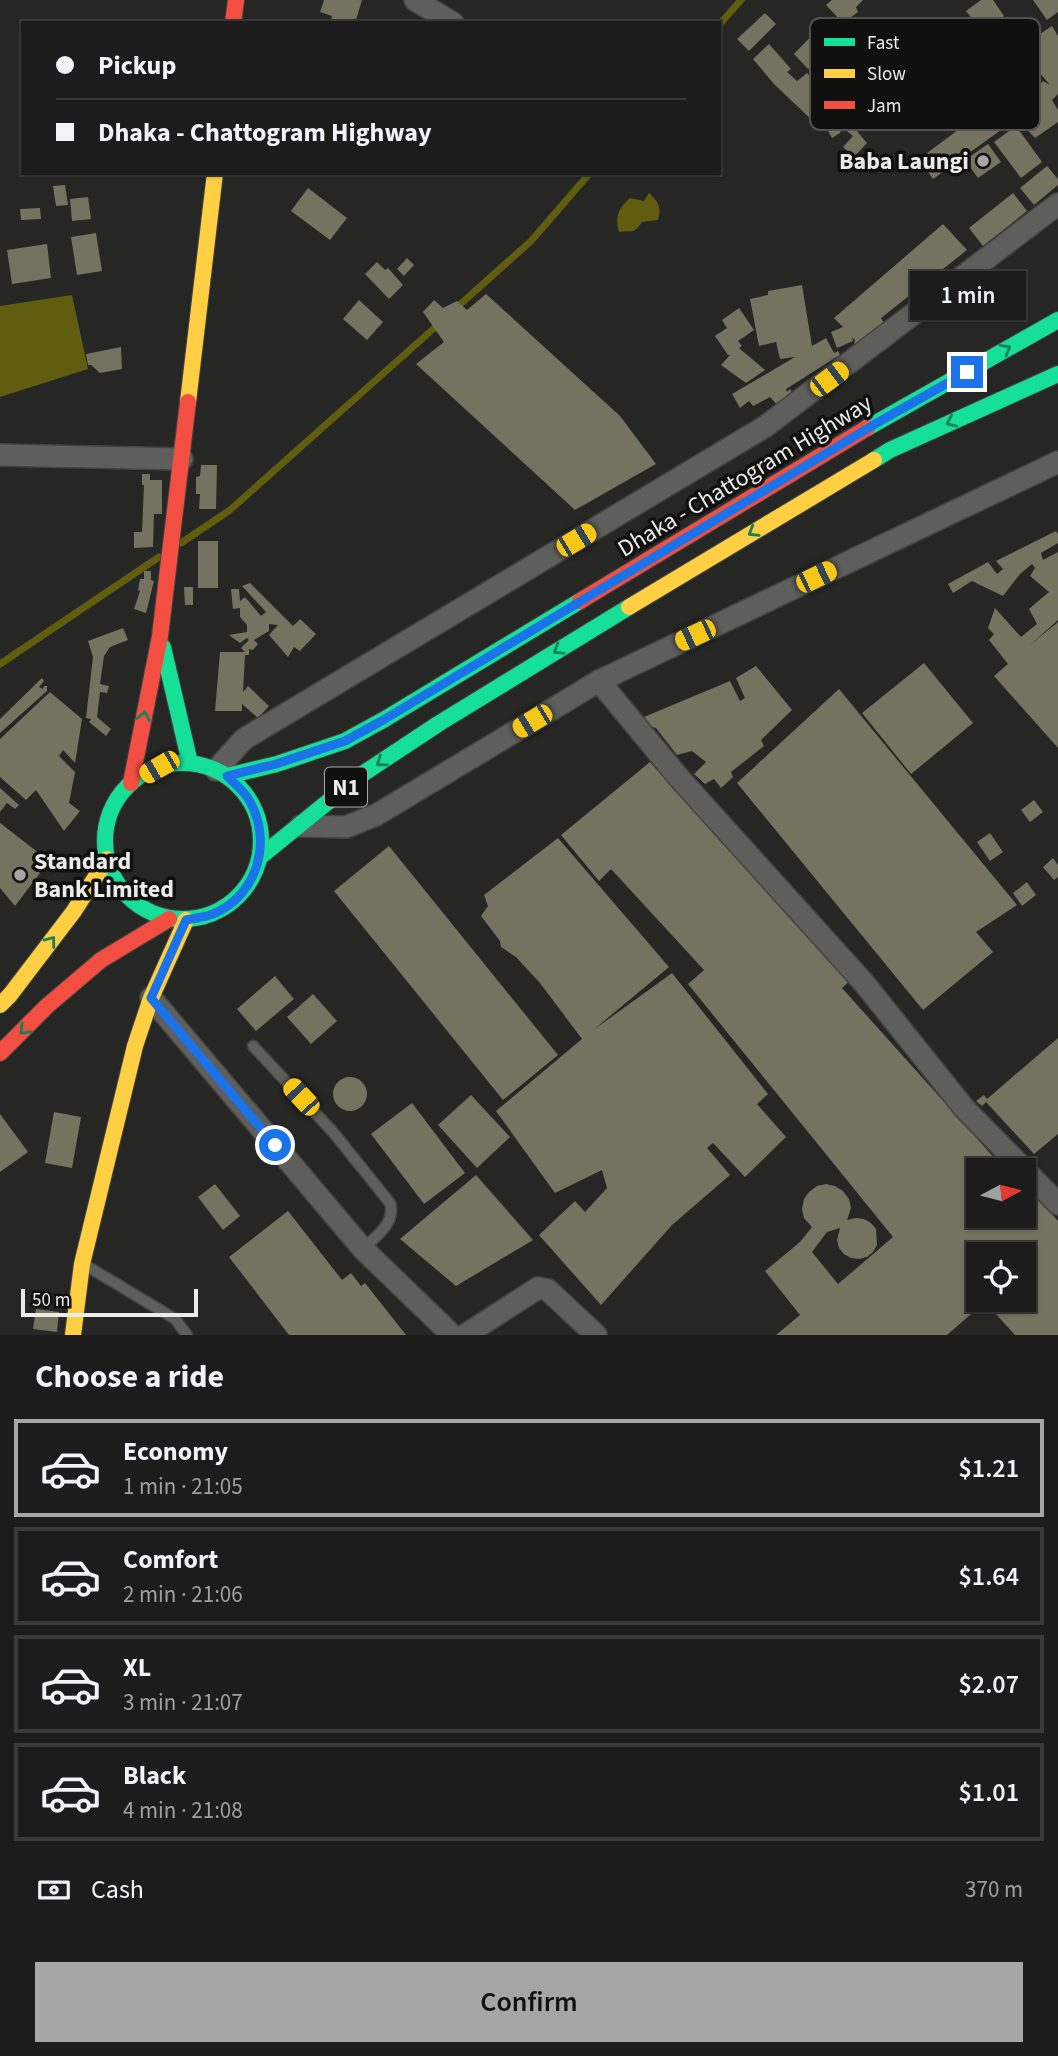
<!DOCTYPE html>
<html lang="en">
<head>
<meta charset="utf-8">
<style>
	body { margin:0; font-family:"Source Sans 3",sans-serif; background:#292929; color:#f1f3f6; height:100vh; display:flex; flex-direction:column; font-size:26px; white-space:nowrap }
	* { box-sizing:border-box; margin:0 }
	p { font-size:23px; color:#a0a1a3 }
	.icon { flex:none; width:38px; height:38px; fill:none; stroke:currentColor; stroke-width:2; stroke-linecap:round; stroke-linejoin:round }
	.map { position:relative; height:1335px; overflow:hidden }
	.sheet { display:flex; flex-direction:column; background:#1c1c1c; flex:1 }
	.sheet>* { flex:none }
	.hud { position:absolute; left:21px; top:21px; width:700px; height:154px; border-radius:0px; box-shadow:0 2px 5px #0004,0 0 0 2px #3a3a3b; display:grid; align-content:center; height:154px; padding:0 35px; background:#1c1c1c }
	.needle { width:46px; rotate:83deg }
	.buttons { position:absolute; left:966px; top:1158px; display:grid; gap:14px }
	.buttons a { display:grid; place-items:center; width:70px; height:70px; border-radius:0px; background:#1c1c1c; box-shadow:0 2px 5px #0004,0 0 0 2px #3a3a3b; font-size:35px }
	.scale { position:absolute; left:21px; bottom:18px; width:177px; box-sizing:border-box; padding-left:7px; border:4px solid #ebebe9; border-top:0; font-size:19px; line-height:24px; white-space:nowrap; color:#ebebe9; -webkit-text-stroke:5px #10100f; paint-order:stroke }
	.end { position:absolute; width:32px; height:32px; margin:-16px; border:9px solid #1a73e8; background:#fff; box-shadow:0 0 0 4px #fff }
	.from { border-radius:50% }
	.bubble { position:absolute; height:49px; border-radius:0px; background:#1c1c1c; box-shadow:0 2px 5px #0004,0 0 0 2px #3a3a3b; font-size:23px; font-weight:600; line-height:49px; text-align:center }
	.car { position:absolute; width:21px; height:42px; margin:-21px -10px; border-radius:9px; box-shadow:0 0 5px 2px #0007; background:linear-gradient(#f5c518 24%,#345 0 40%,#f5c518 0 76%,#345 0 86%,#f5c518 0) }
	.hud b { display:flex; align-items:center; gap:24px; height:66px; font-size:26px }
	.hud b+b { border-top:2px solid #3a3a3b }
	.hud i { width:18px; height:18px; background:#f1f3f6 }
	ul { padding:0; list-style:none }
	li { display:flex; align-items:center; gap:21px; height:98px; margin:0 14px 10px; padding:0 21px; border:4px solid #3a3a3b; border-radius:0px }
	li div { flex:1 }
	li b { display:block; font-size:26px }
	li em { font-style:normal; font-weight:600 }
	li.on { border-color:#a6a6a4 }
	li>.icon { width:63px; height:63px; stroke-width:1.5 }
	h2 { padding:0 35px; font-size:32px; line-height:84px }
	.pay { display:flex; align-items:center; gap:18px; height:77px; padding:0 35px; font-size:26px }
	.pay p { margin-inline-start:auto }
	.action { display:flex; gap:14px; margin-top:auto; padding:14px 35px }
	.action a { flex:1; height:80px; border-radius:0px; background:#a6a6a4; color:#111; font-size:28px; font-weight:600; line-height:80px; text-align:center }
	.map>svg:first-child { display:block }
	.water { fill:#605e0e }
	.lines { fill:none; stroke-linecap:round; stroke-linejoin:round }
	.stream { stroke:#605e0e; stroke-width:7 }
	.building { fill:#74735f; fill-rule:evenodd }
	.lane-casing { stroke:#434342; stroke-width:13 }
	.street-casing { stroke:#434342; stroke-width:24 }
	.fast-casing { stroke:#434342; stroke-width:18 }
	.slow-casing { stroke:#434342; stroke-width:18 }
	.jam-casing { stroke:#434342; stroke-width:18 }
	.lane { stroke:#5e5e5d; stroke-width:10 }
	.street { stroke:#5e5e5d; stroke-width:21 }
	.fast { stroke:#16e098; stroke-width:16 }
	.slow { stroke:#ffcf43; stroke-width:16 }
	.jam { stroke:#f24e42; stroke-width:16 }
	.oneway { stroke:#13825a }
	.route { stroke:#1a73e8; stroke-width:9 }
	.poi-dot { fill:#a6a6a4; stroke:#10100f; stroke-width:2.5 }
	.labels { text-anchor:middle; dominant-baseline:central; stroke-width:7; stroke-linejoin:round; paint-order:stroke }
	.shield { fill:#10100f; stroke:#a9a9a8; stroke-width:2 }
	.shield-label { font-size:23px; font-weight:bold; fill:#ebebe9 }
	.poi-label { font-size:24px; font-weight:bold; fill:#ebebe9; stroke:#10100f; text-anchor:end }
	.street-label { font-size:24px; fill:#ebebe9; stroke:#10100f }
	.key { fill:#10100f; stroke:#525250; stroke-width:2 }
	.key-label { font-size:19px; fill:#ebebe9 }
</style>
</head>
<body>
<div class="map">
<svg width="1058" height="1335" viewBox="0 0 1058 1335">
	<rect width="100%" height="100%" fill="#262625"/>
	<!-- water -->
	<g class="water">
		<polygon points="861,16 865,23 878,33 890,39 897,52 905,50 906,51 898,67 884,70 861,88 855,89 844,81 847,74 836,64 837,56 842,53 837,43 845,35 851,43 851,38 864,30"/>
		<path d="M649,193C658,201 662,208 658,220L642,222C633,236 632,229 619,232C615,216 618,209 630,198L644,201Z"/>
		<polygon points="72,295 88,369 0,397 0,306"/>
	</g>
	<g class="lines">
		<!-- stream -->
		<g class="stream">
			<polyline points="719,25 741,0"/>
			<polyline points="455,309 531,241 590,173"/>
			<polyline points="181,543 230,510 441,322"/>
			<polyline points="0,664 159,557"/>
		</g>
	</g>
	<!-- building -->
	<g class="building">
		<polygon points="324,0 362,0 355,23 330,23 332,16 320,12"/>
		<polygon points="832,0 863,0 856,7 858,12 843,23 826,5"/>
		<polygon points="981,0 993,0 1004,16 982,32 966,11"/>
		<polygon points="1033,0 1058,0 1058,12 1047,20"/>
		<polygon points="765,13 776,24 749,51 737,39"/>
		<polygon points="824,23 837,39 808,69 794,54"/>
		<path d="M1052,26L1058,36V94L1052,100L1058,110V122L1035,138L1005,106L989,83L981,87L977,81L987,71L976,59L984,52L1004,69L1013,67L1006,57ZM1038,71L1050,85L1043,81L1033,91L1024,81Z"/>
		<polygon points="769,44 791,69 787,72 797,81 807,73 828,96 815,123 774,84 753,59"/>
		<polygon points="876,87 897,109 875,130 864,118 855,129 867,143 854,157 843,147 853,136 842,127 840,133 832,138 827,129 832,127 839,115 843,117 856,101 859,104"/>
		<polygon points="997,101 1012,122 933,179 919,159"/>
		<polygon points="1016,126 1042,162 1021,178 994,142"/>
		<polygon points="988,144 1001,162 978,178 965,160"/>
		<polygon points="1047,166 1058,179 1058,185 1034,205 1020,188"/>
		<polygon points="65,185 68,205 56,206 53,186"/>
		<polygon points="308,188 347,218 330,240 291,211"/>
		<polygon points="1013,193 1027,211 983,246 969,228"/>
		<polygon points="88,197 91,219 72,221 70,199"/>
		<polygon points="40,208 41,219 21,220 20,209"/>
		<polygon points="943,224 967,250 881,318 884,323 853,348 855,340 852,337 853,341 837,348 831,332 843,327 834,318"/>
		<polygon points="96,233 102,271 77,275 71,237"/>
		<polygon points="47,244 51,278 12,284 7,250"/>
		<polygon points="407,258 414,265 404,276 397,269"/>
		<polygon points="377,262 385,270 388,268 403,285 389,299 365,274"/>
		<polygon points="802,285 812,346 826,338 834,353 838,351 840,355 786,389 787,392 790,389 792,392 780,408 770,397 753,406 749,401 740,408 732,394 795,357 780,359 776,342 759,346 750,299 768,295 768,291"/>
		<polygon points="486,294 620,416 656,464 575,510 416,364 444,342 423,312 434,300 443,308 457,301 467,310"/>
		<polygon points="359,300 383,322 367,340 343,319"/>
		<polygon points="739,308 754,330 738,341 742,346 739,348 765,370 746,383 721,365 730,355 728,355 715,336 727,328 722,320"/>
		<polygon points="121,347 122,369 100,373 91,365 88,365 86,354"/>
		<polygon points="201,465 217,465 216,509 199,509 200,494 196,494 196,477 200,476"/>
		<polygon points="142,474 150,474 150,480 162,480 162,514 154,514 153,547 134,548 134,532 142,532 144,485 142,485"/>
		<polygon points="1056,531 1058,534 1058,543 1041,553 1043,560 1058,552 1058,620 1030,645 1058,622 1058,748 994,676 1008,664 989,640 994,634 988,628 995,608 1021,637 1037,624 1029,609 1049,592 1030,576 1035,568 1032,564 1020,574 1003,596 972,581 953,593 948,584 988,562 997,574 1003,569 996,561"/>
		<rect x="198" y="541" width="20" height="47"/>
		<polygon points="144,571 151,571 151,580 154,581 146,613 134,609 140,591 138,590 140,579 144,579"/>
		<polygon points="250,583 293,626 300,619 316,634 300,651 294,647 288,657 269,635 278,625 269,624 269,631 254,640 258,644 253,650 249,649 249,655 245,655 243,692 248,686 269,706 258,718 242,704 242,711 215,711 220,652 245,652 241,648 249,640 247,638 240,643 229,635 247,632 247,625 240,617 240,608 233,609 231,589 239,589 240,601 245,597 261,616 266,612 242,586"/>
		<polygon points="184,587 193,587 193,605 185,605"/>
		<polygon points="123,628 128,640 110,647 104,656 100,684 109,686 107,693 100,692 97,717 111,729 106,736 89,722 91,719 86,718 93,657 88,641"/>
		<polygon points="924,663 973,723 911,774 862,713"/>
		<polygon points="756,666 792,710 761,740 764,746 731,772 733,777 721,788 714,779 705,784 694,774 706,762 692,751 677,755 656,728 651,727 644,717 730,681 740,701 745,698 736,678"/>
		<polygon points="42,678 44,681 39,687 43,689 44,686 47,686 47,691 0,733 0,719"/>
		<polygon points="839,689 1017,905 976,932 993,952 923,1010 737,783"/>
		<polygon points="50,692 82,719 75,763 63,750 59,756 75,772 69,803 80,811 64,831 36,790 26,800 0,777 0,739"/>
		<path d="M650,762L850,981L842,988L1006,1171H978V1216H1024V1183L1058,1221V1335H1015L985,1302L947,1335H776L800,1315L765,1271L800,1242L812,1227L804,1218L802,1209L804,1199L809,1192L817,1186L826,1184L835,1186L843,1191L849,1199L851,1208L847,1220L856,1218L864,1219L871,1223L876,1229L877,1245L873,1252L867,1257L859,1259L851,1258L844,1254L839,1248L837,1240L840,1228L827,1232L812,1252L838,1284L893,1237L688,984L704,970L611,869L599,881L561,835ZM978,1255H1024V1300H978Z"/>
		<polygon points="0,788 19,805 15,809 7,803 0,812"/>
		<polygon points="1034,800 1043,812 1030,822 1021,810"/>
		<polygon points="0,823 49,861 15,906 0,888"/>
		<polygon points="990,833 1003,852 990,861 977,842"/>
		<polygon points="558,838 669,967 592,1031 672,973 768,1094 757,1104 786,1137 745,1177 713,1143 707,1148 730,1175 672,1225 601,1305 539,1235 575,1201 585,1212 607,1188 602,1170 555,1193 496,1111 582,1039 540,983 516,957 501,947 500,941 481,916 488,906 484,895"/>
		<polygon points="389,846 558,1055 503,1100 334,891"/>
		<polygon points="1053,858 1058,865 1058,877 1054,880 1043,867"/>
		<polygon points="1027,882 1036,895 1022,906 1013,893"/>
		<polygon points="275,976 294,999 256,1031 237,1009"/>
		<polygon points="313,994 337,1021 311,1044 287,1017"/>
		<polygon points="1058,1038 1058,1134 1034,1154 986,1102 982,1106 976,1101 984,1095 987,1099"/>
		<circle cx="350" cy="1094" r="17"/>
		<polygon points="471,1095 510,1137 477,1168 438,1125"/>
		<polygon points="412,1103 465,1173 424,1204 371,1134"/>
		<polygon points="54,1112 81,1117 72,1168 45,1163"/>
		<polygon points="0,1114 28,1152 0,1172"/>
		<polygon points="476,1175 533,1240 456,1286 400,1239"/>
		<polygon points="215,1184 240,1216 223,1230 198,1197"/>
		<polygon points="288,1211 342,1280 351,1273 361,1286 365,1283 406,1335 289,1335 229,1257"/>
		<polygon points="36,1309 59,1312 57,1332 33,1329"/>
	</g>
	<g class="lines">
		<!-- lane casing -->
		<g class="lane-casing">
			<g id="lane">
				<path d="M253,1046L333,1132L390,1203C396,1223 376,1236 363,1249"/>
				<polyline points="85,1265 175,1319 187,1335"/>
			</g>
		</g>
		<!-- street casing -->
		<g class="street-casing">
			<g id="street">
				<polyline points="415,0 453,23"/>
				<polyline points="0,455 182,459"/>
				<polyline points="599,681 680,779 864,983 964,1108 1058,1204"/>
				<polyline points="216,770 244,739 766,426 1058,204"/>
				<polyline points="301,826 346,827 376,815 599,681 1058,462"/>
				<polyline points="151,998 363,1249 452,1335"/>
				<polyline points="465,1335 538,1288 548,1290 596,1335"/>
			</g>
		</g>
		<!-- fast casing -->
		<g class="fast-casing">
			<g id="fast">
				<polyline points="867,428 1058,320"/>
				<polyline points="874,460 890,450 1058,374"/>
				<polyline points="163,647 190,763"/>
				<circle cx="183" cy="841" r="78"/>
				<polyline points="227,776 277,764 345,741 385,719 580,601"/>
				<polyline points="260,857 361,775 438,724 629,607"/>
			</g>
		</g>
		<!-- slow casing -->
		<g class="slow-casing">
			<g id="slow">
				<polyline points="188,402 215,173"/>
				<polyline points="629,607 874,460"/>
				<polyline points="0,1005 10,995 74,911 107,859"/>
				<polyline points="73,1335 82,1264 135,1046 151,998 186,920"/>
			</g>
		</g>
		<!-- jam casing -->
		<g class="jam-casing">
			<g id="jam">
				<polyline points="233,23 236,0"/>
				<polyline points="580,601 867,428"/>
				<polyline points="131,783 160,636 188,402"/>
				<polyline points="0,1053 47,1006 101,960 169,919"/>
			</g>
		</g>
		<!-- lane -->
		<use href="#lane" class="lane"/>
		<!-- street -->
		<use href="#street" class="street"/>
		<!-- fast -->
		<use href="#fast" class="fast"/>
		<!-- slow -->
		<use href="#slow" class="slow"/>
		<!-- jam -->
		<use href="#jam" class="jam"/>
	</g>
	<!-- one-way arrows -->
	<defs><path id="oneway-chevron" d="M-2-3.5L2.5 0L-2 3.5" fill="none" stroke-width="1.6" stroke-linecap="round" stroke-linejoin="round" transform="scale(1.75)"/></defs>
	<g class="oneway">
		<use href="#oneway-chevron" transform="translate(1006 349) rotate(-30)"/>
		<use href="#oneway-chevron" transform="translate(951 422) rotate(156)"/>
		<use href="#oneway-chevron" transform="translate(753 532) rotate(149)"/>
		<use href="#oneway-chevron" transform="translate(558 650) rotate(149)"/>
		<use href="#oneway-chevron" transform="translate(144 716) rotate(-79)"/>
		<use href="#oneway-chevron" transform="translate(381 762) rotate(145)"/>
		<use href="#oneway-chevron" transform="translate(51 941) rotate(-53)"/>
		<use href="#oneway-chevron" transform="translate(24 1030) rotate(135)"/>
	</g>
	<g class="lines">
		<!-- route -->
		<path class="route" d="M275,1145L151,998L186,920C195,918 205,917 213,914C258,895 273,841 249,800C244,791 234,783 227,776L276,764L345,741L385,719L875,424L967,372"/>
	</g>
	<!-- markers -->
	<g class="poi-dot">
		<circle cx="983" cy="161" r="7"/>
		<circle cx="20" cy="875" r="7"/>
	</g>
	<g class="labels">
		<!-- shield labels -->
		<rect class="shield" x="325" y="767.5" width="42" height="39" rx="5"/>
		<g class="shield-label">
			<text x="346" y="787">N1</text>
		</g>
		<!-- poi labels -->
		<g class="poi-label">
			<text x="969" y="161">Baba Laungi</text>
			<text x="34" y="861" text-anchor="start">Standard<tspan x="34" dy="28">Bank Limited</tspan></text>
		</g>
		<!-- street labels -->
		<g class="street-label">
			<text transform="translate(745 476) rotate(-31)">Dhaka - Chattogram Highway</text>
		</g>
	</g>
	<!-- legend -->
	<rect x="810" y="18" width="230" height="112" rx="10" class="key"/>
	<rect x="824" y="38" width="31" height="8" fill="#16e098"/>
	<rect x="824" y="69" width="31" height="9" fill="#ffcf43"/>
	<rect x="824" y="101" width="31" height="8" fill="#f24e42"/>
	<g class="key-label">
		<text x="867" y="49">Fast</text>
		<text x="867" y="80">Slow</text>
		<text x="867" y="112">Jam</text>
	</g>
</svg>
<div class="buttons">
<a><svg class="needle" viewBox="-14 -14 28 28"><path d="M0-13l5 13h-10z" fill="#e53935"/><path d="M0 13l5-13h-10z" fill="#a0a1a3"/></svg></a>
<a><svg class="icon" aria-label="locate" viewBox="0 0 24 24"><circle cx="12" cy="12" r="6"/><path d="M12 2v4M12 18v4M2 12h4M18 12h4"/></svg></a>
</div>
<div class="scale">50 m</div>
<i class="end from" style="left:275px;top:1145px"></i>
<i class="end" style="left:967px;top:372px"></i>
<div class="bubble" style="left:910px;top:271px;width:116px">1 min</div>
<i class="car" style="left:829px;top:379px;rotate:53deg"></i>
<i class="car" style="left:576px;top:540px;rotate:59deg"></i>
<i class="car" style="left:816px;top:577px;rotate:64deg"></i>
<i class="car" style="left:695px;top:635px;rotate:245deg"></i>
<i class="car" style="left:532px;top:721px;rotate:239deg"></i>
<i class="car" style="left:159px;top:767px;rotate:240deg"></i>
<i class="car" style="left:301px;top:1097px;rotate:317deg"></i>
<div class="hud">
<b><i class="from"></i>Pickup</b>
<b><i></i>Dhaka - Chattogram Highway</b>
</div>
</div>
<section class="sheet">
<h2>Choose a ride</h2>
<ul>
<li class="on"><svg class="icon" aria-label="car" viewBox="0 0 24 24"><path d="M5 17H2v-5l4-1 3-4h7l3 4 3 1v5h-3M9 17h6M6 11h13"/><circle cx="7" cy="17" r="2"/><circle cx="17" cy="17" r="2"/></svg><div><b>Economy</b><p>1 min · 21:05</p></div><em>$1.21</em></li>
<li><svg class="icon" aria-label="car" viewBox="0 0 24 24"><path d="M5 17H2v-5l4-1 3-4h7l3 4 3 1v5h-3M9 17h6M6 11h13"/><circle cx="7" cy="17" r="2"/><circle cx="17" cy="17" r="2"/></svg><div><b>Comfort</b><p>2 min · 21:06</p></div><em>$1.64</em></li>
<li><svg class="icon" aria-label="car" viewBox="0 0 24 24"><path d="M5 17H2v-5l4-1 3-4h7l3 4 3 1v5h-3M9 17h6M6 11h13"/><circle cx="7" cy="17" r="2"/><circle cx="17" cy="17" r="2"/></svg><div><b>XL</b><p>3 min · 21:07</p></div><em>$2.07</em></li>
<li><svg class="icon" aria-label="car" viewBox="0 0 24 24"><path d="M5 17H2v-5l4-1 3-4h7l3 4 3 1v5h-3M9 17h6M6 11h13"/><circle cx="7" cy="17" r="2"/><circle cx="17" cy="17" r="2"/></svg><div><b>Black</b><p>4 min · 21:08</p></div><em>$1.01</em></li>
</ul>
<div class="pay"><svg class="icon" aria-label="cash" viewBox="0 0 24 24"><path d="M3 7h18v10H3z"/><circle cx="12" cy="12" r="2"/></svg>Cash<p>370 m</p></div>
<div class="action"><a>Confirm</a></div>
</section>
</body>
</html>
